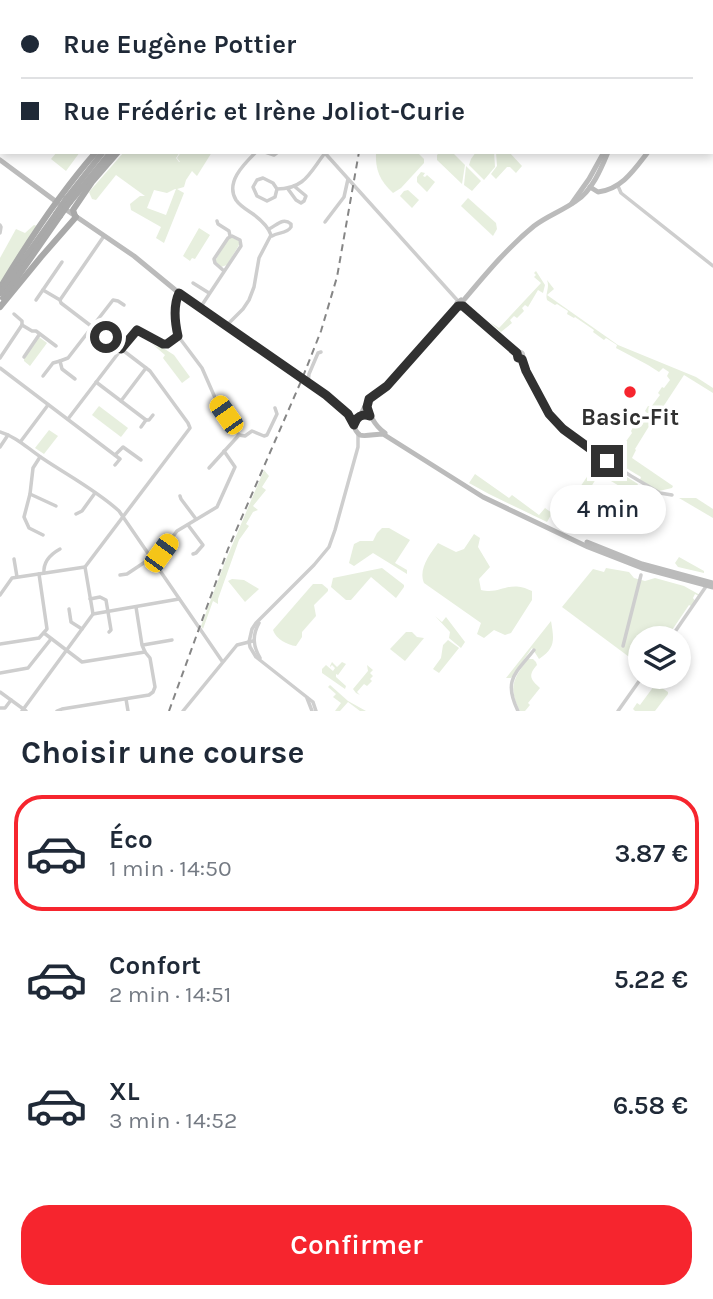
<!DOCTYPE html>
<html lang="fr">
<head>
<meta charset="utf-8">
<style>
	body { margin:0; font-family:Karla,sans-serif; background:#f2f2f3; color:#1f2937; height:100vh; display:flex; flex-direction:column; font-size:26px; white-space:nowrap }
	* { box-sizing:border-box; margin:0 }
	p { font-size:23px; color:#747a83 }
	.icon { flex:none; width:38px; height:38px; fill:none; stroke:currentColor; stroke-width:2; stroke-linecap:round; stroke-linejoin:round }
	.map { position:relative; height:711px; overflow:hidden }
	.sheet { display:flex; flex-direction:column; background:#fff; flex:1 }
	.sheet>* { flex:none }
	.guide { position:absolute; left:0px; top:0px; width:714px; height:154px; box-shadow:0 4px 10px #0003; display:grid; align-content:center; height:154px; padding:0 21px; background:#fff }
	.controls { position:absolute; left:628px; top:626px; display:grid; gap:14px }
	.controls a { display:grid; place-items:center; width:63px; height:63px; border-radius:50%; background:#fff; box-shadow:0 4px 10px #0003; font-size:35px }
	.end { position:absolute; width:32px; height:32px; margin:-16px; border:9px solid #313131; background:#fff; box-shadow:0 0 0 4px #fff }
	.from { border-radius:50% }
	.bubble { position:absolute; height:49px; border-radius:24px; background:#fff; box-shadow:0 4px 10px #0003; font-size:23px; font-weight:600; line-height:49px; text-align:center }
	.car { position:absolute; width:21px; height:42px; margin:-21px -10px; border-radius:9px; box-shadow:0 0 5px 2px #0007; background:linear-gradient(#f5c518 24%,#345 0 40%,#f5c518 0 76%,#345 0 86%,#f5c518 0) }
	.guide b { display:flex; align-items:center; gap:24px; height:66px; font-size:26px }
	.guide b+b { border-top:2px solid #e0e1e3 }
	.guide i { width:18px; height:18px; background:#1f2937 }
	ul { padding:0; list-style:none }
	li { display:flex; align-items:center; gap:21px; height:116px; margin:0 14px 10px; padding:0 7px; border:4px solid transparent; border-radius:28px }
	li div { flex:1 }
	li b { display:block; font-size:26px }
	li em { font-style:normal; font-weight:600 }
	li.on { border-color:#f6252e }
	li>.icon { width:63px; height:63px; stroke-width:1.5 }
	h2 { padding:0 21px; font-size:32px; line-height:84px }
	.button { display:flex; gap:14px; margin-top:auto; padding:14px 21px }
	.button a { flex:1; height:80px; border-radius:28px; background:#f6252e; color:#fff; font-size:28px; font-weight:600; line-height:80px; text-align:center }
	.map>svg:first-child { display:block }
	.green { fill:#e7efde; fill-rule:evenodd }
	.lines { fill:none; stroke-linecap:round; stroke-linejoin:round }
	.street { stroke:#cecece; stroke-width:3.5 }
	.secondary { stroke:#bbb; stroke-width:5 }
	.primary { stroke:#a9a9a9; stroke-width:6 }
	.rail { stroke:#868686; stroke-width:2; stroke-dasharray:7 5; stroke-linecap:butt }
	.primary-bridge { stroke:#a9a9a9; stroke-width:6 }
	.route { stroke:#313131; stroke-width:9 }
	.poi-dot { fill:#f6252e; stroke:#fff; stroke-width:2.5 }
	.labels { text-anchor:middle; dominant-baseline:central; stroke-width:7; stroke-linejoin:round; paint-order:stroke }
	.poi-label { font-size:23px; font-weight:bold; fill:#313131; stroke:#fff }
</style>
</head>
<body>
<div class="map">
<svg width="713" height="711" viewBox="0 0 713 711">
	<rect width="100%" height="100%" fill="#fff"/>
	<!-- green -->
	<g class="green">
		<polygon points="57,152 80,152 66,171 51,159"/>
		<path d="M124,152H180L176,158L179,162H180L177,158L181,152H212L197,176L192,171L186,180L184,187L177,189L184,193L164,243L156,238L161,227L131,210L130,204L140,196H145L116,175L96,200L92,199L89,192ZM175,189H176L166,215L147,208L154,190L167,193Z"/>
		<path d="M376,152H417L424,159V163L401,188L393,193C380,181 375,170 376,152Z"/>
		<polygon points="440,152 452,152 465,165 462,184 437,160 437,155"/>
		<polygon points="476,152 494,152 495,167 484,180 469,165 471,159"/>
		<polygon points="496,152 509,152 522,166 516,173 510,167 507,167 496,179 491,174 497,166"/>
		<polygon points="466,166 481,181 472,191 464,185"/>
		<polygon points="421,172 425,173 423,176 425,177 427,175 435,182 427,192 417,182 417,177"/>
		<polygon points="408,190 419,200 412,208 400,196 404,191"/>
		<polygon points="468,198 496,223 497,229 493,236 461,206"/>
		<polygon points="34,225 37,226 0,284 0,258 16,229 25,233"/>
		<polygon points="199,228 210,235 195,259 192,258 190,261 183,256"/>
		<polygon points="231,237 239,241 239,245 227,265 221,267 215,261 228,239"/>
		<polygon points="536,271 545,285 543,293 538,290 528,307 525,305 522,308 524,311 517,318 514,316 510,320 512,323 501,332 490,322 499,328 541,283 534,277 536,275 534,273"/>
		<path d="M547,280L554,289L547,295L618,345L696,377L713,388V393L684,375L661,410H659L635,449L636,450L632,458L673,486L672,488L659,491L640,480L641,477L611,459L620,446L622,447L632,433L631,431L635,424L638,425L647,413L645,411L648,406L651,407L660,395L658,393L662,387L664,388L670,380L667,376L669,372L663,368L659,372L648,365L616,348L617,345L606,338L604,340L593,332L594,330L575,317L574,318L567,314L568,311L557,304L555,305L547,300C545,293 550,288 547,280Z"/>
		<polygon points="39,337 47,343 30,366 24,361 24,358"/>
		<polygon points="151,343 157,347 160,346 174,355 190,377 182,383 163,358 165,355"/>
		<polygon points="99,406 128,428 121,437 92,415"/>
		<polygon points="49,430 58,436 44,454 35,448"/>
		<polygon points="597,458 638,484 633,494 599,474 586,495 578,490 591,471 589,469"/>
		<polygon points="264,470 269,476 262,487 266,490 253,506 258,510 253,512 246,524 249,526 239,540 218,599 218,604 213,601 203,629 201,626 225,562"/>
		<polygon points="475,474 509,498 512,495 539,515 545,508 552,513 547,522 489,494 469,483"/>
		<polygon points="576,492 584,497 584,499 569,520 566,516 569,511 563,506 572,494 574,495"/>
		<polygon points="679,498 696,498 713,509 713,518"/>
		<polygon points="382,528 389,528 410,540 395,563 407,570 407,574 373,553 354,566 349,563 354,544 360,541 373,541 377,533"/>
		<path d="M474,534L480,538L478,547L490,567L479,579L481,590C502,595 508,579 532,591V600L511,633L505,635L494,630L484,638L477,634L481,623L424,583C418,569 430,554 438,543L456,552L464,549Z"/>
		<polygon points="679,557 704,571 704,573 678,567 675,563"/>
		<polygon points="382,568 404,585 404,587 396,598 371,577 351,600 346,600 331,587 333,578"/>
		<polygon points="606,568 629,572 634,578 645,581 655,578 684,586 700,595 699,596 695,594 693,598 695,601 691,606 689,605 666,639 640,639 640,665 562,607 593,569 604,572"/>
		<polygon points="232,579 244,580 259,589 245,602 228,581"/>
		<path d="M313,584H322L328,589V591L314,605L316,616L302,632V637L296,646C287,645 276,639 273,630Z"/>
		<polygon points="435,616 442,622 446,617 465,642 461,648 449,638 450,632"/>
		<path d="M551,621C554,639 556,648 539,659L532,648L511,678H506Z"/>
		<polygon points="406,632 412,632 417,637 424,638 405,661 390,649"/>
		<polygon points="448,640 459,648 439,673 433,669 441,658 443,645"/>
		<path d="M528,659H533L536,662L537,665C528,675 530,679 540,688L528,703L530,705L525,711H520C508,687 513,679 528,659Z"/>
		<polygon points="332,662 337,667 342,662 346,664 338,675 336,674 336,677 346,686 345,689 322,673 322,669 326,665 333,671 335,668 332,665 330,667 330,666"/>
		<polygon points="367,665 373,670 370,673 373,676 370,679 372,681 367,686 364,684 357,692 360,695 356,693 353,689 368,671"/>
		<polygon points="653,682 668,692 668,694 655,711 635,711 633,709 637,703 640,705 654,686 652,684"/>
		<polygon points="330,685 348,701 366,711 360,711 348,702 340,711 335,711 341,703 333,697 336,694 328,687"/>
	</g>
	<g class="lines">
		<!-- street -->
		<g class="street">
			<polyline points="31,0 33,2"/>
			<polyline points="121,0 122,2"/>
			<polyline points="146,0 150,2"/>
			<polyline points="198,0 202,2"/>
			<polyline points="371,0 372,2"/>
			<polyline points="57,2 57,0"/>
			<polyline points="140,2 141,0"/>
			<polyline points="164,2 164,0"/>
			<polyline points="257,2 259,0"/>
			<polyline points="401,2 402,0"/>
			<polyline points="712,3 713,4"/>
			<polyline points="712,8 713,8"/>
			<polyline points="0,82 2,80"/>
			<polyline points="712,149 713,150"/>
			<polyline points="265,152 274,155 278,152"/>
			<polyline points="324,152 458,301"/>
			<polyline points="618,186 621,193 713,266"/>
			<path d="M277,189L275,197L267,201L257,196L253,187L257,180L263,178L273,183L277,189C305,189 310,172 325,153"/>
			<polyline points="288,189 296,200 301,203 304,201 306,196 294,186"/>
			<polyline points="217,221 218,224 229,231 230,236"/>
			<polyline points="325,222 344,197 348,179"/>
			<polyline points="0,225 1,227 0,233"/>
			<path d="M269,229C277,225 283,217 291,224V227C287,234 278,232 272,236"/>
			<polyline points="193,283 209,293"/>
			<polyline points="179,293 176,299 175,318 178,336 202,368 216,400 239,435"/>
			<polyline points="36,300 62,262"/>
			<polyline points="60,300 104,236"/>
			<polyline points="463,306 517,353"/>
			<polyline points="200,308 241,246 240,240 232,236 228,238 214,259 215,263 224,271"/>
			<polyline points="14,314 22,321 22,325"/>
			<path d="M226,326L243,309L249,300L254,287L259,258L271,235C268,226 261,220 253,214C247,210 240,206 236,200C225,182 244,164 256,152"/>
			<circle cx="520" cy="355" r="3.5"/>
			<polyline points="24,357 39,335"/>
			<polyline points="0,358 22,325 32,331 36,331 56,346"/>
			<polyline points="522,359 546,410 563,429 592,451 631,476 660,493 672,495"/>
			<polyline points="0,368 120,459 115,465"/>
			<polyline points="43,376 53,363 60,361"/>
			<polyline points="75,379 62,369 60,361 68,358 113,300 118,301 124,305"/>
			<polyline points="96,382 146,420 149,420 153,415"/>
			<polyline points="308,383 309,374 318,353 321,352"/>
			<polyline points="121,401 146,368"/>
			<polyline points="68,419 136,330 138,330 165,345 178,336"/>
			<polyline points="141,427 146,420"/>
			<path d="M0,432C17,437 27,448 42,458C67,475 96,490 119,511L222,661"/>
			<polyline points="239,435 245,436 252,431 264,436 267,435 277,414 275,408"/>
			<polyline points="21,441 48,405"/>
			<polyline points="0,447 8,435"/>
			<polyline points="115,455 123,447 141,460"/>
			<polyline points="40,457 33,468 30,494 24,517 29,528 43,535"/>
			<polyline points="209,468 239,435"/>
			<polyline points="30,494 56,506"/>
			<polyline points="180,496 181,499 196,519"/>
			<polyline points="76,514 82,511 95,493"/>
			<polyline points="188,525 203,545 196,553 193,554"/>
			<polyline points="14,559 17,577"/>
			<polyline points="152,560 160,554 177,531 217,507 235,467 224,451"/>
			<path d="M44,573C43,562 51,554 60,549"/>
			<polyline points="120,575 127,574 151,558"/>
			<polyline points="0,595 12,578 85,567"/>
			<polyline points="90,599 100,597 106,600 111,630 109,632"/>
			<polyline points="69,609 71,622 82,629"/>
			<polyline points="93,614 179,599"/>
			<path d="M259,623C252,636 253,646 260,658"/>
			<polyline points="44,633 82,662 145,652"/>
			<polyline points="670,639 707,585"/>
			<polyline points="249,642 252,629 256,623 314,565 329,547 335,530 358,447 358,435"/>
			<polyline points="249,642 250,647 256,657 313,702 316,711"/>
			<polyline points="0,644 39,638 47,629 39,574"/>
			<polyline points="143,645 172,640"/>
			<polyline points="623,646 641,575"/>
			<polyline points="0,673 28,668 51,639"/>
			<polyline points="0,692 26,711"/>
			<polyline points="307,698 312,711"/>
			<polyline points="126,699 128,711"/>
			<polyline points="0,708 5,708 11,700"/>
			<polyline points="22,711 93,614 85,567 190,428 188,423 150,371 61,303 60,300 43,290"/>
			<polyline points="57,711 62,709 149,695 153,692 155,687 150,658 145,652 142,645 136,607"/>
			<polyline points="183,711 237,645 253,641"/>
			<path d="M518,711C503,680 515,674 534,650"/>
			<polyline points="618,711 642,677"/>
		</g>
		<!-- secondary -->
		<g class="secondary">
			<polyline points="684,2 686,0 686,2"/>
			<polyline points="707,2 708,0"/>
			<polyline points="0,160 58,203"/>
			<path d="M590,187L598,192C622,189 634,170 648,152"/>
			<polyline points="572,203 589,179 604,152"/>
			<path d="M68,211L134,256L179,293L326,395C333,401 342,407 349,414C353,420 353,431 360,435C364,437 376,434 383,434L483,497L588,547L642,568L713,587"/>
			<polygon points="461,300 464,304 460,307 457,303"/>
			<path d="M463,301C485,275 507,248 534,226C547,216 562,211 576,201C592,191 601,169 608,152"/>
			<path d="M368,401C367,413 375,426 385,433"/>
			<polyline points="360,416 370,397 387,386 458,306"/>
			<polyline points="587,542 642,564 713,583"/>
		</g>
		<!-- primary -->
		<g class="primary">
			<polyline points="313,2 316,0"/>
			<polyline points="324,2 326,0"/>
			<polyline points="66,199 103,152"/>
			<polyline points="70,202 111,152"/>
			<polyline points="75,216 73,210 92,182 118,152"/>
			<path d="M0,288C29,240 59,194 96,152"/>
			<polyline points="0,293 56,214"/>
			<polyline points="3,298 60,216"/>
			<polyline points="0,307 41,257 76,217"/>
		</g>
		<!-- rail -->
		<g class="rail">
			<polyline points="385,2 385,0"/>
			<polyline points="169,711 228,549 302,379 321,331 337,277 359,152"/>
		</g>
		<!-- primary-bridge -->
		<g class="primary-bridge">
			<polyline points="56,214 66,199"/>
			<polyline points="60,216 70,202"/>
		</g>
	</g>
	<g class="lines">
		<!-- route -->
		<path class="route" d="M106,337L121,349L137,330L163,344H167L178,336C175,323 173,306 179,293L326,395L348,414L354,425C356,417 362,413 370,416L367,407L369,399L387,386L458,306H463L517,353L518,358L522,359L526,371L549,414L563,429L607,461"/>
	</g>
	<!-- markers -->
	<circle class="poi-dot" cx="630" cy="392" r="7"/>
	<g class="labels">
		<!-- poi labels -->
		<g class="poi-label">
			<text x="630" y="417">Basic-Fit</text>
		</g>
	</g>
</svg>
<div class="controls">
<a><svg class="icon" aria-label="layers" viewBox="0 0 24 24"><path d="M12 4l9 5-9 5-9-5zM3 14l9 5 9-5"/></svg></a>
</div>
<i class="end from" style="left:106px;top:337px"></i>
<i class="end" style="left:607px;top:461px"></i>
<div class="bubble" style="left:550px;top:485px;width:116px">4 min</div>
<i class="car" style="left:226px;top:415px;rotate:325deg"></i>
<i class="car" style="left:161px;top:553px;rotate:36deg"></i>
<div class="guide">
<b><i class="from"></i>Rue Eugène Pottier</b>
<b><i></i>Rue Frédéric et Irène Joliot-Curie</b>
</div>
</div>
<section class="sheet">
<h2>Choisir une course</h2>
<ul>
<li class="on"><svg class="icon" aria-label="car" viewBox="0 0 24 24"><path d="M5 17H2v-5l4-1 3-4h7l3 4 3 1v5h-3M9 17h6M6 11h13"/><circle cx="7" cy="17" r="2"/><circle cx="17" cy="17" r="2"/></svg><div><b>Éco</b><p>1 min · 14:50</p></div><em>3.87 €</em></li>
<li><svg class="icon" aria-label="car" viewBox="0 0 24 24"><path d="M5 17H2v-5l4-1 3-4h7l3 4 3 1v5h-3M9 17h6M6 11h13"/><circle cx="7" cy="17" r="2"/><circle cx="17" cy="17" r="2"/></svg><div><b>Confort</b><p>2 min · 14:51</p></div><em>5.22 €</em></li>
<li><svg class="icon" aria-label="car" viewBox="0 0 24 24"><path d="M5 17H2v-5l4-1 3-4h7l3 4 3 1v5h-3M9 17h6M6 11h13"/><circle cx="7" cy="17" r="2"/><circle cx="17" cy="17" r="2"/></svg><div><b>XL</b><p>3 min · 14:52</p></div><em>6.58 €</em></li>
</ul>
<div class="button"><a>Confirmer</a></div>
</section>
</body>
</html>
